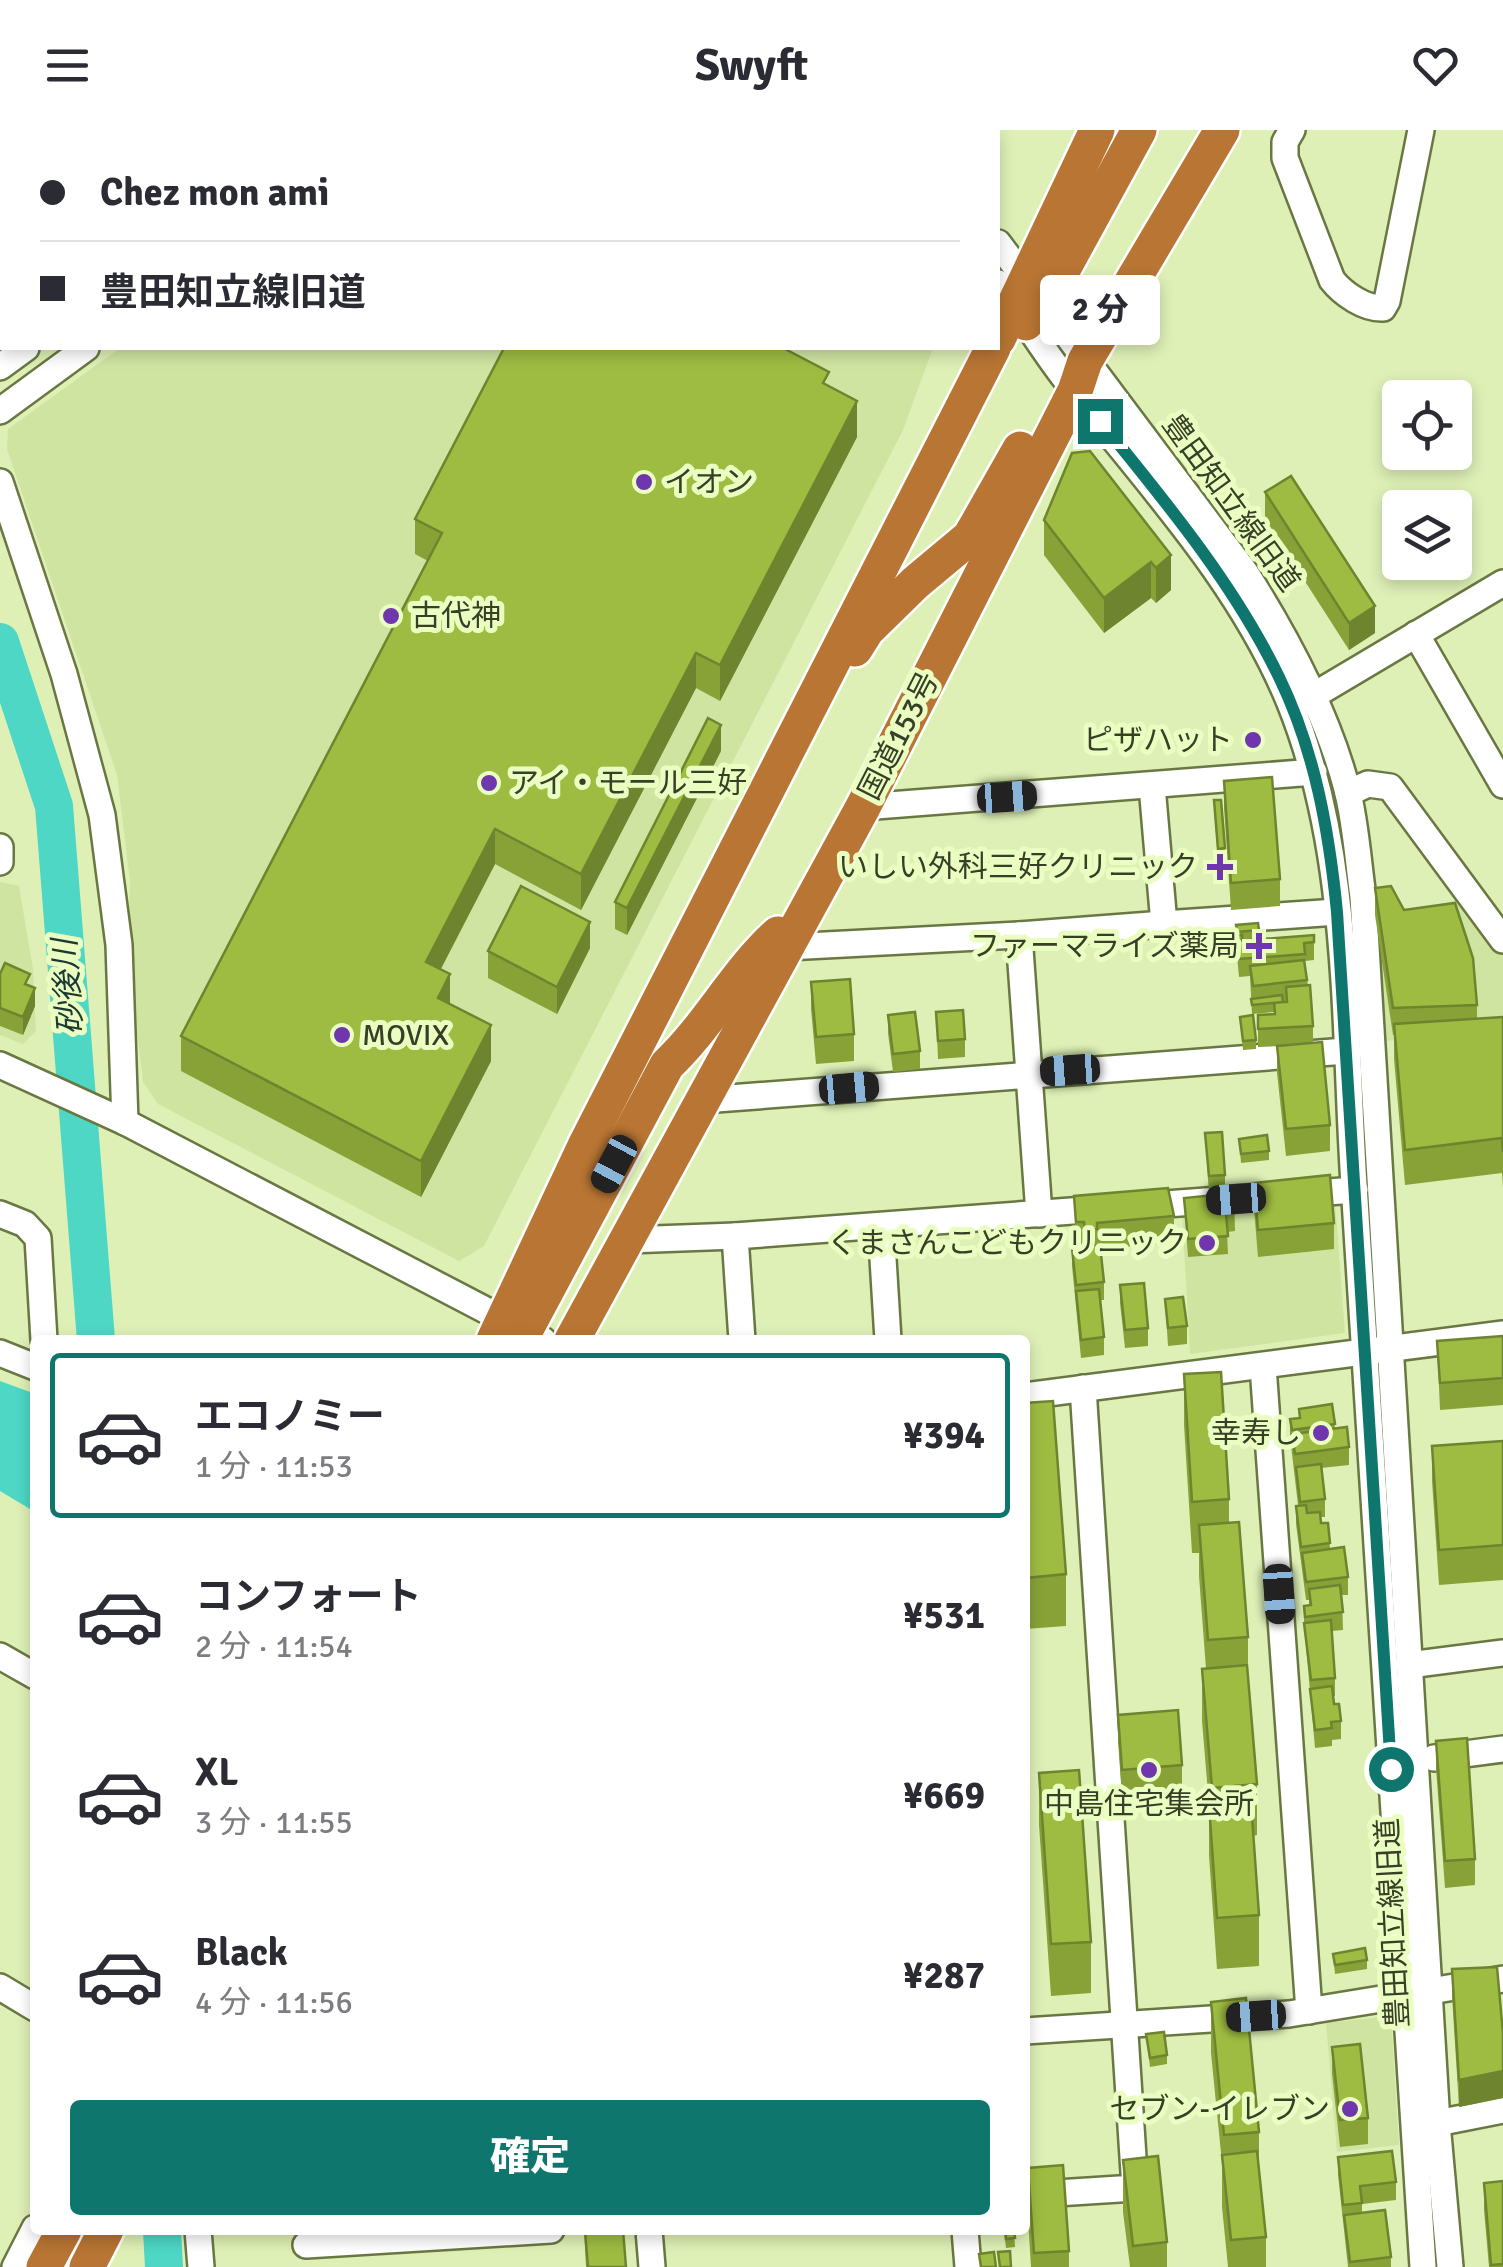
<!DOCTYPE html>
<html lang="ja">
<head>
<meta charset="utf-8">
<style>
	body { margin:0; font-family:Signika,"Noto Sans JP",sans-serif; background:#f7f7f7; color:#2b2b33; height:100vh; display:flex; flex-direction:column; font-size:38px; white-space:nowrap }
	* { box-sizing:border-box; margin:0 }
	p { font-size:32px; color:#7c7c81 }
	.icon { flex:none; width:55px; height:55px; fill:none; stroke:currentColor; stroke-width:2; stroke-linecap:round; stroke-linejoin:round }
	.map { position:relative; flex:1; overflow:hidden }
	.details { position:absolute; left:30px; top:1205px; width:1000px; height:900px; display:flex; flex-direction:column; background:#fff; border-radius:10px; box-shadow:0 5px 15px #0003 }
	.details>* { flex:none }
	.top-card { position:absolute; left:0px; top:0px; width:1000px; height:220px; box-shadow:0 5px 15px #0003; display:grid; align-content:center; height:220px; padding:0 40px; background:#fff }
	.controls { position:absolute; left:1382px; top:250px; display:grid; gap:20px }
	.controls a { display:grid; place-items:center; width:90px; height:90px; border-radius:10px; background:#fff; box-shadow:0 5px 15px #0003; font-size:50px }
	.end { position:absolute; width:45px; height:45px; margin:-22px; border:12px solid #0f766e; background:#fff; box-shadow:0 0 0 5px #fff }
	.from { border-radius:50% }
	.bubble { position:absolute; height:70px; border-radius:10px; background:#fff; box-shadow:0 5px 15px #0003; font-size:32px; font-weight:800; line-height:70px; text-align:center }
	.car { position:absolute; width:30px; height:60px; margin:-30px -15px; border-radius:12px; box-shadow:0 0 8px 2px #0007; background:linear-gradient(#222 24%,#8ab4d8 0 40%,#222 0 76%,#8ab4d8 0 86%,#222 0) }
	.top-card b { display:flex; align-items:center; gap:35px; height:95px; font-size:38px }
	.top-card b+b { border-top:2px solid #e1e1e2 }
	.top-card i { width:25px; height:25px; background:#2b2b33 }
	ul { padding:18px 0 0; list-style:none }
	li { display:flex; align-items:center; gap:30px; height:165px; margin:0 20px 15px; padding:0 20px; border:5px solid transparent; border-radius:10px }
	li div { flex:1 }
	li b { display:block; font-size:38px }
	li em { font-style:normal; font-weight:800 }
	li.selected { border-color:#0f766e }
	li>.icon { width:90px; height:90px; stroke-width:1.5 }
	.primary-button { display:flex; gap:20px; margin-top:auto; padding:20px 40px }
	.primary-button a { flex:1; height:115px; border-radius:10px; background:#0f766e; color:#fff; font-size:40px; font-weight:800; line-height:115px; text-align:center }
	header { display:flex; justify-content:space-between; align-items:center; height:130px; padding:0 40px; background:#fff; font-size:45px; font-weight:800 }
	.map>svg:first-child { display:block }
	.built { fill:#d0e4a2 }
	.water { fill:#4dd7c4 }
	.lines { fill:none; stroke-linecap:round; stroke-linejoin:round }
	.river { stroke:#4dd7c4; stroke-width:38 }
	.minor-casing { stroke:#697842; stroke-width:30 }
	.highway-casing { stroke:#fff; stroke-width:40 }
	.minor { stroke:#fff; stroke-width:25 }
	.highway { stroke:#b87533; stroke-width:35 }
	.wall { fill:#88a238 }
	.shaded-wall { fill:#6f842e }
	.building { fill:#9ebc41; stroke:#6f842e; stroke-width:2.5 }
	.route { stroke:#0f766e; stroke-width:12 }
	.poi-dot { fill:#7036ad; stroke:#ebfec2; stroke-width:4 }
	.labels { text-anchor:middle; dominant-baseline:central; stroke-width:10; stroke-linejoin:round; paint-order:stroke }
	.poi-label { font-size:30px; fill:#383f27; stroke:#ebfec2; text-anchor:end }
	.street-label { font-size:30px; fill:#383f27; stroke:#ebfec2 }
	.water-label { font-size:32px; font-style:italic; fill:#1c3934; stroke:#ebfec2 }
</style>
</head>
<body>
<header><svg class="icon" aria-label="menu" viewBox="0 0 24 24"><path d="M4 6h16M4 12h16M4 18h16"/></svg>Swyft<svg class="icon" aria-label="heart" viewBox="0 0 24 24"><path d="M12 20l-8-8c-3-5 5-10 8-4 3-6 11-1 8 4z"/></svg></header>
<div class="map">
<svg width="1503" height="2137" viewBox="0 0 1503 2137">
	<rect width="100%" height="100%" fill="#def0b6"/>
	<!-- built -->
	<g class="built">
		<polygon points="414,0 715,0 717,2 411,2"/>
		<polygon points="120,218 933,218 903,300 484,1116 459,1131 158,974 143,952 128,826 130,752 117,645 7,319 8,299"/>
		<polygon points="0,752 19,756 33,839 36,901 23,914 0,905"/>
		<polygon points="1462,769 1503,825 1503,904 1386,911 1372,784 1395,784"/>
		<polygon points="1335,1070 1345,1203 1190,1224 1182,1083"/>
		<polygon points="1391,1886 1399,2015 1337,2022 1326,1893"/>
	</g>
	<!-- water -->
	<polygon class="water" points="0,1251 30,1262 35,1382 0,1361"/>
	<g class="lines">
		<!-- river -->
		<g class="river">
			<polyline points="0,512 54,676 96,1210"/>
			<polyline points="162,2100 164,2137"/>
		</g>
		<!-- minor casing -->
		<g class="minor-casing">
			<g id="minor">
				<polyline points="169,0 171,2"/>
				<polyline points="881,0 883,2"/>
				<path d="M1292,0L1285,12V28L1332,150C1343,164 1365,179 1383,178L1387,171L1421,0"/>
				<polyline points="72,2 76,0"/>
				<polyline points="306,2 309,0"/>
				<polyline points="371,2 374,0"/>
				<polyline points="906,2 909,0"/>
				<polyline points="0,59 2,57"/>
				<path d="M998,113L1245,442C1287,508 1327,583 1347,659C1356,694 1358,732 1363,767L1437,1993L1450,2137"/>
				<path d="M998,153C1021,183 1040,216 1064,247C1144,350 1240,450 1290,573C1353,729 1343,905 1355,1070C1381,1425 1399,1781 1423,2137"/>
				<polyline points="0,237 26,218"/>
				<polyline points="0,281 86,218"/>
				<polyline points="0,352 64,544 102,685 119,815 125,992"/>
				<polyline points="1416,504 1503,655"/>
				<polyline points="1301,573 1503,453"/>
				<polyline points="1348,663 1368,654 1390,657 1503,810"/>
				<polyline points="863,677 1314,642"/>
				<polyline points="0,717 0,732"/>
				<polyline points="1164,794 1337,782"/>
				<polyline points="787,817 1019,805"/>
				<polyline points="0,935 125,992 543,1210"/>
				<polyline points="703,970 1346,921"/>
				<polyline points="0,1084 25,1094 38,1108 44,1210"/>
				<polyline points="1039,1084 1019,805 1164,794 1152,656"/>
				<polyline points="881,1096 888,1210"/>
				<polyline points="628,1110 735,1106"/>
				<polyline points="742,1210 735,1106 1355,1060"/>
				<polyline points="0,1223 35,1237"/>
				<polyline points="1263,1236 1309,1881"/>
				<polyline points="1025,1266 1503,1204"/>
				<polyline points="0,1526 35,1546"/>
				<polyline points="1409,1535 1503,1523"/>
				<polyline points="1434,1628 1503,1619"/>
				<polyline points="0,1857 35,1878"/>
				<polyline points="1025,1901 1289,1884 1503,1849"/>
				<polyline points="1437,1993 1503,1980"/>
				<polyline points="1025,2065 1135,2058 1083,1258"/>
				<polyline points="198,2100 201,2137"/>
				<polyline points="649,2100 652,2137"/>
				<polyline points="965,2100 968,2137"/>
				<polyline points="306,2115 551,2100"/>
				<polyline points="15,2137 35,2098"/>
			</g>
		</g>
		<!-- highway casing -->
		<g class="highway-casing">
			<g id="highway">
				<polyline points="1026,193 1044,174 1139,0"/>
				<polyline points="998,209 1097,0"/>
				<polyline points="855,519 867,500 915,453 970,407 1020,319"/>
				<path d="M525,1201L667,935C710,894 736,842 778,804"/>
				<polyline points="494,1210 586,1014 993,218"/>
				<polyline points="572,1210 863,677 1075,261 1085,231 1222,0"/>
				<polyline points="44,2137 64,2100"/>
				<polyline points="87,2137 106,2100"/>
			</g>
		</g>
		<!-- minor -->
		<use href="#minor" class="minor"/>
		<!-- highway -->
		<use href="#highway" class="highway"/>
	</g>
	<!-- wall -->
	<g class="wall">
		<polygon points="829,256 857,307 720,571 696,558 581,780 495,734 441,839 450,874 491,931 421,1067 181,941 181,906 428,431 415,424 415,389"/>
		<polygon points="1090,321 1171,460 1156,473 1151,468 1104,503 1044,425 1044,390"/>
		<polygon points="1265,362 1375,503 1349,520 1265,389"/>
		<polygon points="721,621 627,805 615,799 615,772"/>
		<polygon points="1224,651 1280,749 1280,776 1231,780 1224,678"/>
		<polygon points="1214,679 1225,718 1225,727 1218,728"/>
		<polygon points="1375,758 1404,780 1477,875 1477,889 1503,887 1503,1057 1502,1043 1405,1055 1394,929 1394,905 1393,905 1375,785"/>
		<polygon points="1258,793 1259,809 1314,805 1314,830 1305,831 1313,896 1313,912 1330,995 1330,1021 1286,1026 1277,943 1277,916 1281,916 1258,917 1258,885 1274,884 1274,882 1252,884 1250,846 1239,847 1237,826 1235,826 1234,806 1237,806 1236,795"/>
		<polygon points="590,818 557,884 488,848 488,821"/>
		<polygon points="0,844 30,856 35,876 23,905 0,896"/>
		<polygon points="811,852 854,904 854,931 816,934 811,879"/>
		<polygon points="936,882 965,909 965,927 938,929"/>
		<polygon points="888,885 920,921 920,939 893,942 888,903"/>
		<polygon points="1240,887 1256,910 1256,919 1243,920"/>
		<polygon points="1205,1003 1225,1045 1225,1063 1209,1064"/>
		<polygon points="1239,1009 1269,1021 1269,1030 1241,1033"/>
		<polygon points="1254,1053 1334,1093 1334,1119 1258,1127 1254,1079"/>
		<polygon points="1234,1063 1235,1101 1227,1102 1228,1124 1188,1127 1184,1068"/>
		<polygon points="1074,1066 1174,1086 1174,1113 1100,1119 1104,1152 1104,1170 1100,1170 1104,1207 1104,1225 1081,1228 1072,1136 1072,1118 1076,1118"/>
		<polygon points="1120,1155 1148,1198 1148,1216 1125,1218 1120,1173"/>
		<polygon points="1165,1169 1187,1196 1187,1214 1168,1216"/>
		<polygon points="1503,1206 1503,1275 1440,1280 1437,1211"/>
		<polygon points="1184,1244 1229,1369 1229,1392 1248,1507 1248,1556 1257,1654 1257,1705 1253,1706 1259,1785 1259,1836 1217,1839 1209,1726 1209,1675 1202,1591 1202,1539 1206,1539 1199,1446 1199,1423 1192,1423 1184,1295"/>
		<polygon points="1025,1273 1066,1444 1066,1496 1025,1499"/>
		<polygon points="1332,1274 1335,1299 1349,1317 1349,1335 1321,1338 1325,1369 1325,1387 1321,1387 1321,1393 1328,1393 1330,1419 1348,1447 1348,1465 1342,1465 1343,1500 1332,1501 1335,1548 1335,1566 1333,1566 1334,1574 1341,1591 1341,1609 1332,1610 1332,1616 1315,1618 1304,1494 1304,1476 1309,1475 1309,1470 1306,1470 1296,1394 1296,1376 1298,1375 1290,1307 1290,1289 1299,1288 1299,1279"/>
		<polygon points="1503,1311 1503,1450 1439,1455 1432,1351 1432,1316"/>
		<polygon points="1118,1585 1182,1635 1182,1662 1122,1667 1118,1611"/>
		<polygon points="1436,1611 1475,1729 1475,1755 1445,1758 1436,1638"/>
		<polygon points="1039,1643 1091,1812 1091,1863 1051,1866 1039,1695"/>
		<polygon points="1333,1824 1367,1830 1367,1839 1335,1844"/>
		<polygon points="1452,1839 1503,1903 1503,1968 1459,1977 1452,1866"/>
		<polygon points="1211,1872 1259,2002 1259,2046 1266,2107 1266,2137 1228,2137 1222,2077 1222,2033 1211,1923"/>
		<polygon points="1146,1904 1167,1925 1167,1934 1150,1937"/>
		<polygon points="1332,1917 1368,1988 1368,2014 1340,2017 1332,1944"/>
		<polygon points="1338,2027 1396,2052 1396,2070 1362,2074 1362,2083 1391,2127 1391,2137 1348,2137 1338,2045"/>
		<polygon points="1123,2030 1167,2112 1167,2137 1130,2137 1123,2082"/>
		<polygon points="1028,2038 1069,2121 1069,2137 1031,2137 1028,2089"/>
		<polygon points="1503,2051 1503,2137 1489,2137 1484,2080 1484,2053"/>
		<polygon points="584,2100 626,2137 586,2137"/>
		<polygon points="1004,2100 1014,2100 1015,2117 1006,2118"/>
	</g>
	<!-- shaded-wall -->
	<g class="shaded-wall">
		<polygon points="857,271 857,307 720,571 720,535"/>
		<polygon points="1171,425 1171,460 1156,473 1156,438"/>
		<polygon points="1151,432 1151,468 1104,503 1104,468"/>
		<polygon points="1375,476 1375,503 1349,520 1349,493"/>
		<polygon points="696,523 696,558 581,780 581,744"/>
		<polygon points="721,595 721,621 627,805 627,778"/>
		<polygon points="495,699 495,734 426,867 426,832"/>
		<polygon points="590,792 590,818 557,884 557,857"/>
		<polygon points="450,844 450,880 438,868"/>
		<polygon points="35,858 35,876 23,905 23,887"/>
		<polygon points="491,895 491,931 421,1067 421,1031"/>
		<polygon points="1503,1941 1503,1968 1459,1977 1459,1950"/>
	</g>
	<!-- building -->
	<g class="building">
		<polygon points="504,218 783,218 829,242 823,253 857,271 720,535 696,523 581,744 495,699 426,832 450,844 438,868 491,895 421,1031 181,906 442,403 415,389"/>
		<polygon points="1090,321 1171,425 1156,438 1151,432 1104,468 1044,390 1072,323"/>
		<polygon points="1291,346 1375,476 1349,493 1265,362"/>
		<polygon points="708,588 721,595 627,778 615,772"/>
		<polygon points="1272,647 1280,749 1231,753 1224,651"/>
		<polygon points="1214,670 1221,670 1225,718 1218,719"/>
		<polygon points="521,756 590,792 557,857 488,821"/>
		<polygon points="1391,756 1404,780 1455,773 1473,828 1477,875 1393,878 1375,758"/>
		<polygon points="1258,793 1259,800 1237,802 1236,795"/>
		<polygon points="1242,805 1242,811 1237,811 1238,817 1235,817 1234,806"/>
		<polygon points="1314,805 1314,812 1304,813 1305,824 1239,829 1237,811"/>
		<polygon points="1304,830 1307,850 1253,856 1250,836"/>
		<polygon points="5,833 30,844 25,854 35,858 23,887 0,878 0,844"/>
		<polygon points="850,849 854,904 816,907 811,852"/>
		<polygon points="1310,855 1313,896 1258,899 1258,885 1275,884 1274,872 1287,872 1286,857"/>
		<polygon points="1282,865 1283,872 1252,875 1251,869"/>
		<polygon points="963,880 965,909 938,911 936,882"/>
		<polygon points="915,882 920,921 893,924 888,885"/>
		<polygon points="1253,885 1256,910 1243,911 1240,887"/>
		<polygon points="1503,887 1503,1022 1502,1008 1405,1020 1394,894"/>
		<polygon points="1322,912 1330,995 1286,999 1277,916"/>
		<polygon points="1222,1002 1225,1045 1209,1046 1205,1003"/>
		<polygon points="1267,1005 1269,1021 1241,1024 1239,1009"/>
		<polygon points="1330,1045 1334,1093 1258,1100 1254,1053"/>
		<polygon points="1168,1058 1174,1086 1097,1093 1097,1099 1085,1100 1084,1092 1076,1092 1074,1066"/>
		<polygon points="1234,1063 1235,1083 1226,1084 1228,1106 1188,1109 1184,1068"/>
		<polygon points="1100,1115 1104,1152 1076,1155 1072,1118"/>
		<polygon points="1144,1153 1148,1198 1125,1200 1120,1155"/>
		<polygon points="1099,1159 1104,1207 1081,1210 1076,1161"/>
		<polygon points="1183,1167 1187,1196 1168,1198 1165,1169"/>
		<polygon points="1503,1206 1503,1248 1440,1253 1437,1211"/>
		<polygon points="1221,1242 1229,1369 1192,1372 1184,1244"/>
		<polygon points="1053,1271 1066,1444 1025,1448 1025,1273"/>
		<polygon points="1332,1274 1335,1294 1292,1300 1290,1289 1300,1288 1299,1279"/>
		<polygon points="1347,1297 1349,1317 1295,1324 1292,1304"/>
		<polygon points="1503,1311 1503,1415 1439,1420 1432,1316"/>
		<polygon points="1321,1334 1325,1369 1300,1372 1296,1337"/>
		<polygon points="1306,1375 1307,1383 1320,1382 1321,1393 1328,1393 1330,1413 1301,1417 1296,1376"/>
		<polygon points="1239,1392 1248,1507 1208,1510 1199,1395"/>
		<polygon points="1344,1417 1348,1447 1306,1452 1302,1423"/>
		<polygon points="1340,1455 1343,1482 1305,1487 1304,1476 1311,1475 1309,1459"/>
		<polygon points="1331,1490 1335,1548 1311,1550 1304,1493"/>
		<polygon points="1247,1535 1257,1654 1212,1658 1202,1539"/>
		<polygon points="1332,1556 1334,1574 1339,1574 1341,1591 1331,1592 1332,1598 1315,1600 1310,1559"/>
		<polygon points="1178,1580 1182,1635 1122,1640 1118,1585"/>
		<polygon points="1467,1608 1475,1729 1445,1731 1436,1611"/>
		<polygon points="1079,1640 1091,1812 1051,1814 1039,1643"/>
		<polygon points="1251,1672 1259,1785 1217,1788 1209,1675"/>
		<polygon points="1365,1818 1367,1830 1335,1835 1333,1824"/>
		<polygon points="1497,1837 1503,1903 1503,1941 1459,1950 1452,1839"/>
		<polygon points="1246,1868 1259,2002 1224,2005 1211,1872"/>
		<polygon points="1164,1902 1167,1925 1150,1928 1146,1904"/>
		<polygon points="1360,1914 1368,1988 1340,1990 1332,1917"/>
		<polygon points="1257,2021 1266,2107 1231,2110 1222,2025"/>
		<polygon points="1392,2021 1396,2052 1360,2056 1362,2073 1343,2075 1338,2027"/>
		<polygon points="1158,2026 1167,2112 1133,2116 1123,2030"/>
		<polygon points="1063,2035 1069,2121 1034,2123 1028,2038"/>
		<polygon points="1503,2051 1503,2134 1491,2135 1484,2053"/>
		<polygon points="1385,2080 1391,2127 1350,2132 1344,2085"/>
		<polygon points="585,2100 623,2100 626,2137 588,2137"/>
		<polygon points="1005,2100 1014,2100 1015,2108 1006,2109"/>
		<polygon points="1010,2121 1011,2137 1000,2137 998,2122"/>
		<polygon points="994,2122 996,2137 981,2137 979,2124"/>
	</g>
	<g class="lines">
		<!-- route -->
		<path class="route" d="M1100,291C1165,371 1234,454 1279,547C1315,621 1329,701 1337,782L1391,1639"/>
	</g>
	<!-- markers -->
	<g class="poi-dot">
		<circle cx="644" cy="352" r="10"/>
		<circle cx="391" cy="486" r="10"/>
		<circle cx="1253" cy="610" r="10"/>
		<circle cx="489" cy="653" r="10"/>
		<path d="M1215 722h10v10h10v10h-10v10h-10v-10h-10v-10h10z"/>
		<path d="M1254 801h10v10h10v10h-10v10h-10v-10h-10v-10h10z"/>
		<circle cx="342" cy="905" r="10"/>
		<circle cx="1207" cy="1113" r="10"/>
		<circle cx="1321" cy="1303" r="10"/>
		<circle cx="1149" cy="1640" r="10"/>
		<circle cx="1350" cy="1979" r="10"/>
	</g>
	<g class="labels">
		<!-- poi labels -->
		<g class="poi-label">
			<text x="664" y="352" text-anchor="start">イオン</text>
			<text x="411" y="486" text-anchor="start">古代神</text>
			<text x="1233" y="610">ピザハット</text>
			<text x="509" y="653" text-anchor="start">アイ・モール三好</text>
			<text x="1198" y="737">いしい外科三好クリニック</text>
			<text x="1239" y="816">ファーマライズ薬局</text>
			<text x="362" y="905" text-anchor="start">MOVIX</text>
			<text x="1187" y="1113">くまさんこどもクリニック</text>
			<text x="1301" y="1303">幸寿し</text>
			<text x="1149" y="1674" text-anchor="middle">中島住宅集会所</text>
			<text x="1330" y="1979">セブン-イレブン</text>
		</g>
		<!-- street labels -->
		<g class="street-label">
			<text transform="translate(1231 373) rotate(54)">豊田知立線旧道</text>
			<text transform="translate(899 606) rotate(-63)">国道153号</text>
			<text transform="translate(1393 1793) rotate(-93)">豊田知立線旧道</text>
		</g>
		<!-- water labels -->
		<g class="water-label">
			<text transform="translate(68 857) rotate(-94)">砂後川</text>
		</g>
	</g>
</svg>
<div class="controls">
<a><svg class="icon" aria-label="locate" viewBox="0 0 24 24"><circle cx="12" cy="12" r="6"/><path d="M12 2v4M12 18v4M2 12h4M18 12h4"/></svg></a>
<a><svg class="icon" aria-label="layers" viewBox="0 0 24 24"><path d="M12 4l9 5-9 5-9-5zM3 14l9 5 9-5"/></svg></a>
</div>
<i class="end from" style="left:1391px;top:1639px"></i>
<i class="end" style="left:1100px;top:291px"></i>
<div class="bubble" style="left:1040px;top:145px;width:120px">2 分</div>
<i class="car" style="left:1007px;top:667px;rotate:86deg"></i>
<i class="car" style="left:1070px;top:940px;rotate:266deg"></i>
<i class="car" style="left:849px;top:958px;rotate:85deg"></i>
<i class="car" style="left:614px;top:1034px;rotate:208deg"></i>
<i class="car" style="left:1236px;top:1069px;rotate:266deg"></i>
<i class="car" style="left:1279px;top:1464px;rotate:176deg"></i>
<i class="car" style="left:1256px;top:1886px;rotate:266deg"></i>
<div class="top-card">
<b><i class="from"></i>Chez mon ami</b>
<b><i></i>豊田知立線旧道</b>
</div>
<section class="details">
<ul>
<li class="selected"><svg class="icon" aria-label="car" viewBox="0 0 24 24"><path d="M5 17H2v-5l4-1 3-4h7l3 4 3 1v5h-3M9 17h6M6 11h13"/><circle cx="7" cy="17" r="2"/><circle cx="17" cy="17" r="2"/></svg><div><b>エコノミー</b><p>1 分 · 11:53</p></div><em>¥394</em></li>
<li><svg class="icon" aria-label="car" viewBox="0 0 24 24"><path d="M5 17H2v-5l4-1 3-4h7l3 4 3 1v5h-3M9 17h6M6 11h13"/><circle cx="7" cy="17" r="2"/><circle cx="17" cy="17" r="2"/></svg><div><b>コンフォート</b><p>2 分 · 11:54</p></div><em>¥531</em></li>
<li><svg class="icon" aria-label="car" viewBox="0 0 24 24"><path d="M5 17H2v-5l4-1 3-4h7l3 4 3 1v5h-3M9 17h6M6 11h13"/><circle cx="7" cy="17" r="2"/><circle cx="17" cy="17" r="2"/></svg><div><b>XL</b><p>3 分 · 11:55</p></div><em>¥669</em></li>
<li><svg class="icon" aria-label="car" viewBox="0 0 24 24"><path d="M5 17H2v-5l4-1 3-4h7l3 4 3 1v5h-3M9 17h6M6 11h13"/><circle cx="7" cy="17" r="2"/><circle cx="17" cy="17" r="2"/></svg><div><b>Black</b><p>4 分 · 11:56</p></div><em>¥287</em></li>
</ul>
<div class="primary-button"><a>確定</a></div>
</section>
</div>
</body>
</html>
